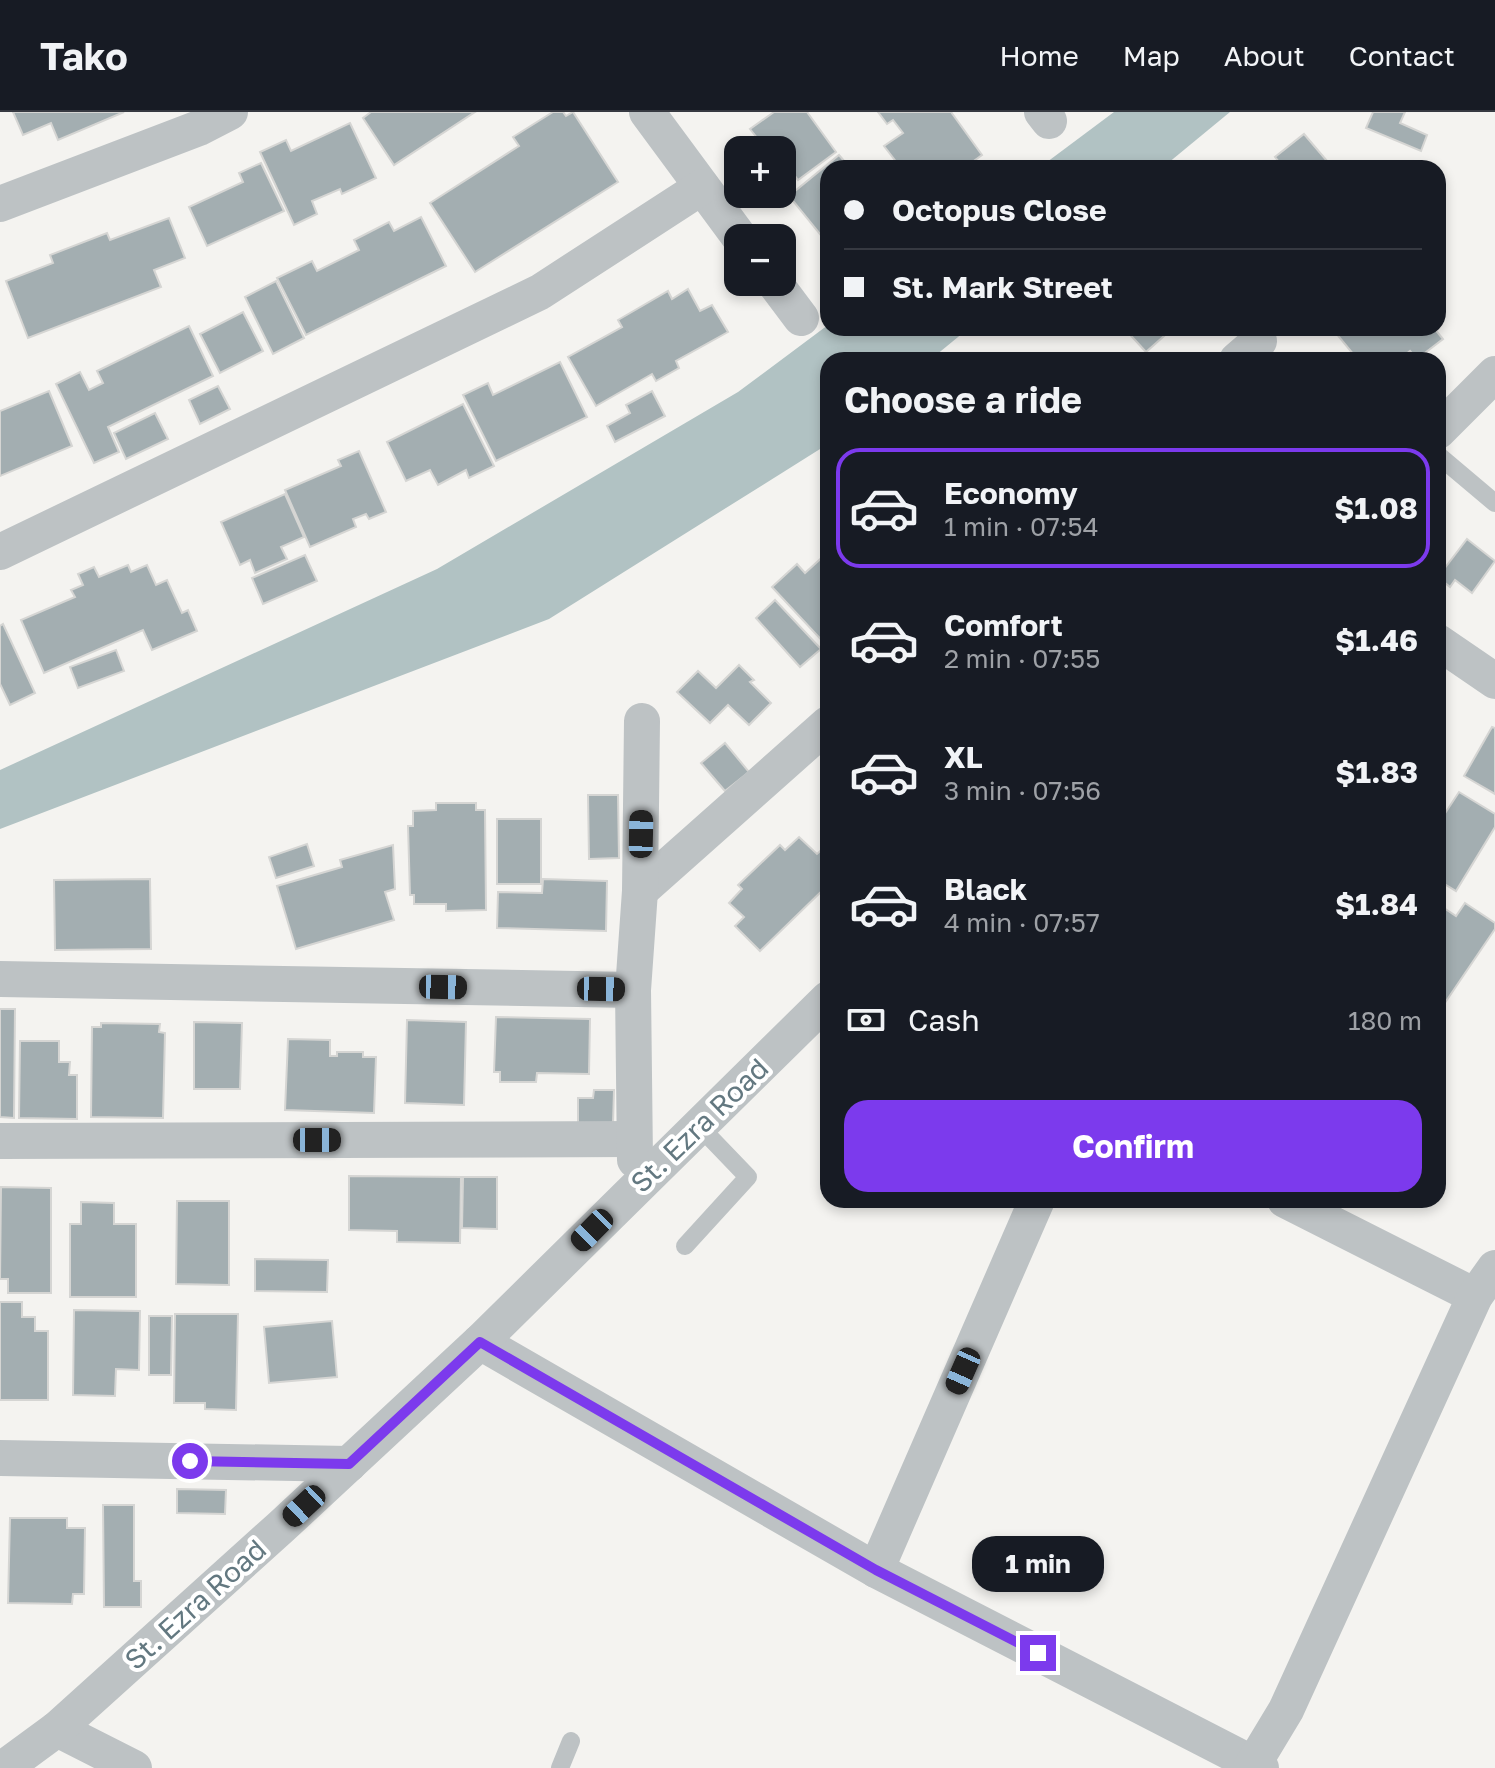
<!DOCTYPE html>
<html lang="en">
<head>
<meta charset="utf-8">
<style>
	body { margin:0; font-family:"Golos Text",sans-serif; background:#20242c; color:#f1f3f6; height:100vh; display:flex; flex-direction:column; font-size:30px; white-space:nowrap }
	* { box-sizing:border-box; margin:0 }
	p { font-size:26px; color:#9ea1a6 }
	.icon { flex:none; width:44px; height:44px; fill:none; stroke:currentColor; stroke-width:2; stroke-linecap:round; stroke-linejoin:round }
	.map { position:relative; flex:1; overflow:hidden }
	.drawer { position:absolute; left:820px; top:240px; width:626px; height:856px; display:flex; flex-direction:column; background:#171b24; border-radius:24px; box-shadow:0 4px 12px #0003 }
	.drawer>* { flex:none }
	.hud { position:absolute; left:820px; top:48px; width:626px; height:176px; border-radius:24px; box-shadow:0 4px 12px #0003; display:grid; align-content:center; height:176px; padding:0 24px; background:#171b24 }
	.buttons { position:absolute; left:724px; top:24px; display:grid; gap:16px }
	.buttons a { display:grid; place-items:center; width:72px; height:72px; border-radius:16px; background:#171b24; box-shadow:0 4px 12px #0003; font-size:40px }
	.end { position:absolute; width:36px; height:36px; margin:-18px; border:10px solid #7c3aed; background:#fff; box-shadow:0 0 0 4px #fff }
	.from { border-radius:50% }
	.bubble { position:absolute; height:56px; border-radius:24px; background:#171b24; box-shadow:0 4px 12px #0003; font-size:26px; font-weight:700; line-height:56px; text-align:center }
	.car { position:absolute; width:24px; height:48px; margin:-24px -12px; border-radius:10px; box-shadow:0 0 6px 2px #0007; background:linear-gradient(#222 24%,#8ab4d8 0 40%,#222 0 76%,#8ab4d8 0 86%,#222 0) }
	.hud b { display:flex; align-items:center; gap:28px; height:76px; font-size:30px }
	.hud b+b { border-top:2px solid #363941 }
	.hud i { width:20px; height:20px; background:#f1f3f6 }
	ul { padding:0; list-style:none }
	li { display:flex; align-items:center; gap:24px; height:120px; margin:0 16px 12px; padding:0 8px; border:4px solid transparent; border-radius:24px }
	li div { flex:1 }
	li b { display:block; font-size:30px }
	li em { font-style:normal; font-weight:700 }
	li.selected { border-color:#7c3aed }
	li>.icon { width:72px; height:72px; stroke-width:1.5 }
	h2 { padding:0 24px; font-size:36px; line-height:96px }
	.pay { display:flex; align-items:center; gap:20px; height:88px; padding:0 24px; font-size:30px }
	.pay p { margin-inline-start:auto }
	.primary-button { display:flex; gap:16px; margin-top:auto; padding:16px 24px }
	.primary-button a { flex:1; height:92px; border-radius:24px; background:#7c3aed; color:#fff; font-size:32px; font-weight:700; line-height:92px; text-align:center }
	header { display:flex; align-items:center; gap:48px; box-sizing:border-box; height:112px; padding:0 40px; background:#171b24; border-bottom:2px solid #363941 }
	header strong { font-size:38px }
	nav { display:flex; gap:44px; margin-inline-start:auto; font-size:28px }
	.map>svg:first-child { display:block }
	.water { fill:#b1c2c3 }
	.building { fill:#a3aeb1; stroke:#d5d5d3; stroke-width:2 }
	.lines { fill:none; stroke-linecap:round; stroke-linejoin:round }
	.service { stroke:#bdc2c4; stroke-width:18 }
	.minor { stroke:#bdc2c4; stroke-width:36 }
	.route { stroke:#7c3aed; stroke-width:10 }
	.labels { text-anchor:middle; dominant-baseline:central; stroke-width:8; stroke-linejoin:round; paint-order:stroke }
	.street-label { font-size:28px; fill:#637880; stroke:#fff }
</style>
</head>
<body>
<header>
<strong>Tako</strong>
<nav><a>Home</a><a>Map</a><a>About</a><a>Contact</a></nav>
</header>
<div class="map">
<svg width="1495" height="1656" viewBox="0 0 1495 1656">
	<rect width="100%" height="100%" fill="#f4f3f0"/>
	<!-- water -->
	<g class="water">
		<polygon points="1114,0 1230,0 1162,56 1039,56"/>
		<polygon points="828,213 828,216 969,216 930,248 828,248 828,332 549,507 0,717 0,658 437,457 738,280"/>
	</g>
	<!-- building -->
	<g class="building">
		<polygon points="13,0 124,0 58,28 51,11 23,23"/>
		<polygon points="371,0 475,0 394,53 363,6"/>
		<polygon points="553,0 563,0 566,4 573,0 618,70 475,160 430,91 519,34 513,25"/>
		<polygon points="774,0 807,0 836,40 798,68 784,49 782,50 782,38 756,36 762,32 750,17"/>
		<polygon points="878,0 951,0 982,43 964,56 901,56 884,34 903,21 893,8 887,12"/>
		<polygon points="1373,0 1405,0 1400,11 1427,23 1421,39 1366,16"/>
		<polygon points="350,11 376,66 342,82 340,77 312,89 317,102 294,113 260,40 286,28 291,39"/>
		<polygon points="1304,22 1333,56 1281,56 1283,55 1275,45"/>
		<polygon points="839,43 850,56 828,56 828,132 789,84"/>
		<polygon points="261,51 284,99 207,134 189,95 243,70 239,61"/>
		<polygon points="421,105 446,154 306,223 277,166 312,149 317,159 359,138 354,128 389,110 394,119"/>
		<polygon points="169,106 185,146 154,158 161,175 28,226 6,169 53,151 50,143 107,121 110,128"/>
		<polygon points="276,169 304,226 273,242 245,185"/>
		<polygon points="688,177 700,199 712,193 728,220 676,249 679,256 656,269 652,262 596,294 568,245 622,215 618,208 668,179 672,187"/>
		<polygon points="243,200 263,239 220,261 200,222"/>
		<polygon points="189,214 213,264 108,315 119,340 94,351 56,272 80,260 89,278 103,271 97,259"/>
		<polygon points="1124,216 1173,216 1146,240"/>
		<polygon points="1340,216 1434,216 1443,227 1417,247 1410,239 1399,248 1358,248 1335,220"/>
		<polygon points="560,250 587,305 496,349 463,283 488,271 493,283"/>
		<polygon points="218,274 230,297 200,312 189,288"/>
		<polygon points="49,279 72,334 0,364 0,299"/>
		<polygon points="652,279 665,304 615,330 607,314 630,301 626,293"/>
		<polygon points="463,292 494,354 469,366 466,358 438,373 430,358 406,369 387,330"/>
		<polygon points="155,301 168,327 126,347 114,321"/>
		<polygon points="359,339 386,400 369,407 366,402 353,407 356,415 310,435 285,378 341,354 338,348"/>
		<polygon points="285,382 304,425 281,435 287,447 255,461 250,448 240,453 221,410"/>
		<polygon points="1467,427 1495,449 1472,481 1455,468 1450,475 1438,465"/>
		<polygon points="827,441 828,442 828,535 772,475 797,452 805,461"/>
		<polygon points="305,443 317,469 263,492 252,466"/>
		<polygon points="128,453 131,460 147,453 156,473 167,468 182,501 188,498 197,519 152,538 143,518 44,561 21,508 75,485 71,478 83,473 78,462 94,455 99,465"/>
		<polygon points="775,488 821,537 800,555 756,506"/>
		<polygon points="3,512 35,581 10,593 0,572 0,514"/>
		<polygon points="116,538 124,559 78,576 70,555"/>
		<polygon points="739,553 754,568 750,570 771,591 749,613 728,593 710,611 677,580 698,559 716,576"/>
		<polygon points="1492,615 1495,616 1495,682 1464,664"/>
		<polygon points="725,631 749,660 725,679 701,651"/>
		<polygon points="1459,680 1495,702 1495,715 1456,779 1438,768 1438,712"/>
		<polygon points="588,683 618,683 619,746 589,747"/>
		<polygon points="436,691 476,691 476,698 485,698 486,798 446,799 446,792 414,792 414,783 410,783 408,714 413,714 413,699 436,698"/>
		<rect x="497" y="707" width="44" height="65"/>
		<polygon points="799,725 817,742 828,732 828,773 760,839 735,814 744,805 729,791 742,777 738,773 780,733 785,738"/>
		<polygon points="307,732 314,754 276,766 269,745"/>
		<polygon points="393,733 395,777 385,780 394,808 296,837 277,774 342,755 340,748"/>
		<polygon points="150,767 151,837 55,838 54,768"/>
		<polygon points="543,767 607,769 606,819 497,816 498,780 542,781"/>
		<polygon points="1465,791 1495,811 1495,817 1438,901 1438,792 1456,804"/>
		<polygon points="0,897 15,897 14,1006 0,1005"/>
		<polygon points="496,905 590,907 589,962 537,961 536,970 500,970 500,960 494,960"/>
		<polygon points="407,908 466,910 464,993 405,991"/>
		<polygon points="194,910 242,911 240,977 194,977"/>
		<polygon points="101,911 160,912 159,920 165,921 163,1006 91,1005 92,915 101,915"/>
		<polygon points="288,927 330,928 330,944 337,944 337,940 363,940 363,945 376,945 374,1001 285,998"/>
		<polygon points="20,929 59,929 59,950 70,950 69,963 77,963 77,1007 19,1006"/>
		<polygon points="594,978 614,978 613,1012 578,1012 578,986 593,986"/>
		<polygon points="349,1064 461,1065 460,1131 397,1130 397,1119 349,1118"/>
		<polygon points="463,1065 497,1065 497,1117 462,1116"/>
		<polygon points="1,1075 51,1076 51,1181 8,1181 8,1167 0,1167"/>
		<polygon points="177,1089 229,1089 229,1173 176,1172"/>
		<polygon points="81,1090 114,1091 114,1112 136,1112 136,1185 70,1185 70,1112 81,1112"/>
		<polygon points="255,1147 328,1148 327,1180 255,1179"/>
		<polygon points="0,1190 22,1190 22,1205 35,1205 35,1219 48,1219 48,1288 0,1288"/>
		<polygon points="74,1198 140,1199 139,1258 116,1257 115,1284 73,1283"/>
		<polygon points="175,1202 238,1202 236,1298 205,1297 205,1291 174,1291"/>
		<polygon points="149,1204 172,1204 171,1263 149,1263"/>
		<polygon points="332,1209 337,1265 269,1271 264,1215"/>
		<polygon points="177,1377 226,1378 225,1402 177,1401"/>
		<polygon points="103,1393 134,1393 134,1469 141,1469 141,1495 104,1495"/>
		<polygon points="10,1406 67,1406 67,1416 85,1416 84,1482 73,1482 72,1492 8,1491"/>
	</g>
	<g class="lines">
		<!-- service -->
		<g class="service">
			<polyline points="1438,343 1495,391"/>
			<polyline points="685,1134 748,1065 699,1014"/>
			<polyline points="560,1656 571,1629"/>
		</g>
		<!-- minor -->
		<g class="minor">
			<polyline points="647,0 740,126"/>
			<polyline points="1042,0 1049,9"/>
			<polyline points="0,92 199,16 230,0"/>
			<polyline points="774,170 801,206"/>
			<polyline points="1237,248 1259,229"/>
			<polyline points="1438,319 1495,262"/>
			<polyline points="0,440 540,180 702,75"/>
			<polyline points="1438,530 1495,569"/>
			<polyline points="640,779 828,612"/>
			<polyline points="0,867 633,878"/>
			<polyline points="0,1029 634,1027"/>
			<polyline points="635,1048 633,878 640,779 642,609"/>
			<polyline points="1285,1088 1475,1184"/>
			<polyline points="480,1230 876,1458 1261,1656"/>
			<polyline points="0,1346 349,1352"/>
			<polyline points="876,1458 1037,1088"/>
			<polyline points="57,1617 134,1656"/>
			<polyline points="4,1656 57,1617 281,1415 480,1230 828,887"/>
			<polyline points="1251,1656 1286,1598 1475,1184 1495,1156"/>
		</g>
	</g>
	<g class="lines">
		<!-- route -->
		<polyline class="route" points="190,1349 349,1352 480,1230 876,1458 1038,1541"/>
	</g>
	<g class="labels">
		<!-- street labels -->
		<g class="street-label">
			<text transform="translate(699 1013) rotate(-44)">St. Ezra Road</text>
			<text transform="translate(195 1492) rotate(-42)">St. Ezra Road</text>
		</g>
	</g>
</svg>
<div class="buttons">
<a>+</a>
<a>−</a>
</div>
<i class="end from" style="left:190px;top:1349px"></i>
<i class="end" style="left:1038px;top:1541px"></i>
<div class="bubble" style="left:972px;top:1424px;width:132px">1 min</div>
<i class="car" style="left:641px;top:722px;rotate:1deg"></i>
<i class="car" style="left:443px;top:875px;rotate:91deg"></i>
<i class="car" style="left:601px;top:877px;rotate:91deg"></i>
<i class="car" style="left:317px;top:1028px;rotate:90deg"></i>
<i class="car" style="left:592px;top:1118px;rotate:225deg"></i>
<i class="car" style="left:963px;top:1259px;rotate:204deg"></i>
<i class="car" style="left:304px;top:1394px;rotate:227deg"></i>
<div class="hud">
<b><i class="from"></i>Octopus Close</b>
<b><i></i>St. Mark Street</b>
</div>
<section class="drawer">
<h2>Choose a ride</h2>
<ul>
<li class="selected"><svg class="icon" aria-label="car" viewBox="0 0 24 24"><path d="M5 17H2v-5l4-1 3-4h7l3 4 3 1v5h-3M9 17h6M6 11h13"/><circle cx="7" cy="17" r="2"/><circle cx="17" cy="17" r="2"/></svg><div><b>Economy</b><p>1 min · 07:54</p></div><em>$1.08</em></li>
<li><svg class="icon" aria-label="car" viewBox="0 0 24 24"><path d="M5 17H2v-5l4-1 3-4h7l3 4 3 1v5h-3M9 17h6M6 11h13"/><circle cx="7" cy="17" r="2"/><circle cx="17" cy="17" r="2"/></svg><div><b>Comfort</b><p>2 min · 07:55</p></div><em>$1.46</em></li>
<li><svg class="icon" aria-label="car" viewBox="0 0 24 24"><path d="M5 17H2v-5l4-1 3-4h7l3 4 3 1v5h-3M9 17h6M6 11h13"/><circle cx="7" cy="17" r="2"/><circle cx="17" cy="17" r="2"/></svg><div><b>XL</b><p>3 min · 07:56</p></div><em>$1.83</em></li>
<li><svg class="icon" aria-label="car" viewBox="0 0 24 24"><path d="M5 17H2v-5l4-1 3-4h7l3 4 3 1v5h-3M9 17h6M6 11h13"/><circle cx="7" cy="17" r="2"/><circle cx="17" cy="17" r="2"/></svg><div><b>Black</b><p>4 min · 07:57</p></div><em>$1.84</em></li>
</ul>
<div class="pay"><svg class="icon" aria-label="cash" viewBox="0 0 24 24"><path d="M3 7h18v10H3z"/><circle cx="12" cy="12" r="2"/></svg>Cash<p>180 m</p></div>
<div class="primary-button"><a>Confirm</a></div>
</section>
</div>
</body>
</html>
